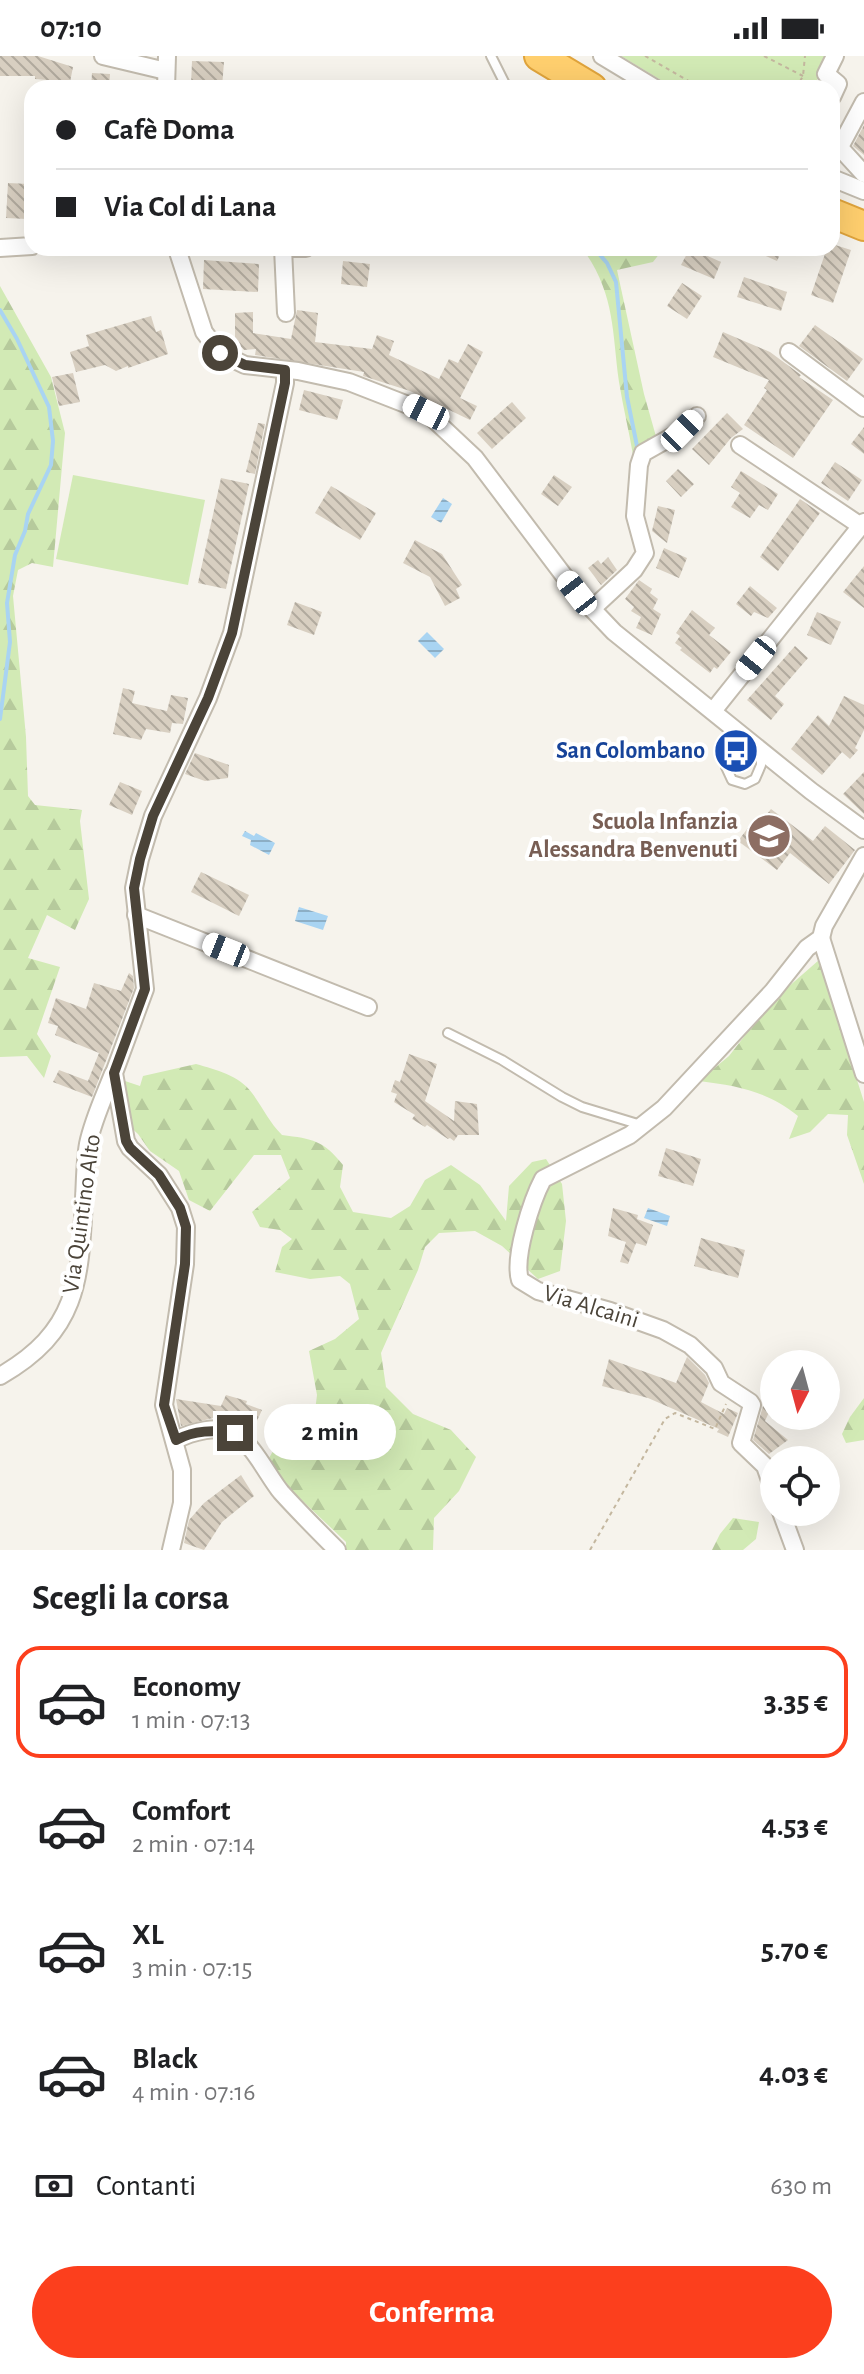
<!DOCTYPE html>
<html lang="it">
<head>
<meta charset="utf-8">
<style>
	body { margin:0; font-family:"Alegreya Sans",sans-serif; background:#f6f6f6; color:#202124; height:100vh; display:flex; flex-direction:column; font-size:30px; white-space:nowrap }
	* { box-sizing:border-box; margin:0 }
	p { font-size:26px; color:#757577 }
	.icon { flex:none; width:44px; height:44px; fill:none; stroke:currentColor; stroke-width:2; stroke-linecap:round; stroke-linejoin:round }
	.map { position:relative; height:1494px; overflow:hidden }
	.drawer { display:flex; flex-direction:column; background:#fff; flex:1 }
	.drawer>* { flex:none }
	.hud { position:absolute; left:24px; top:24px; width:816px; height:176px; border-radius:24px; box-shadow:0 8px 32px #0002; display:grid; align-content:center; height:176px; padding:0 32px; background:#fff }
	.needle { width:52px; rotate:186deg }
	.fabs { position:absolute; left:760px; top:1294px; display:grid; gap:16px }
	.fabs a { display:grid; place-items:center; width:80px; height:80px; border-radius:50%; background:#fff; box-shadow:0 8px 32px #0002; font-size:40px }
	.end { position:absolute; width:36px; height:36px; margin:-18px; border:10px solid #4b4439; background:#fff; box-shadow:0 0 0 4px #fff }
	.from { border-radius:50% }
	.bubble { position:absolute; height:56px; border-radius:28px; background:#fff; box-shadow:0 8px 32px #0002; font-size:26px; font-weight:600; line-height:56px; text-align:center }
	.car { position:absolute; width:24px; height:48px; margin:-24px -12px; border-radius:10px; box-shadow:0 0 6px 2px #0007; background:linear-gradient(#fff 24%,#345 0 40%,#fff 0 76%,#345 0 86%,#fff 0) }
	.hud b { display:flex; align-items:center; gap:28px; height:76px; font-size:30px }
	.hud b+b { border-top:2px solid #e0e0e0 }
	.hud i { width:20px; height:20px; background:#202124 }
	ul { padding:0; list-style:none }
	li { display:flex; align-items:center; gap:24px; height:112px; margin:0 16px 12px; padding:0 16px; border:4px solid transparent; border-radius:24px }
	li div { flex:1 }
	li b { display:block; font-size:30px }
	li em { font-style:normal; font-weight:600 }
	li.selected { border-color:#fc3f1d }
	li>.icon { width:72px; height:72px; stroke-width:1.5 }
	h2 { padding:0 32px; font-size:36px; line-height:96px }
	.pay { display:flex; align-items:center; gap:20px; height:88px; padding:0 32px; font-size:30px }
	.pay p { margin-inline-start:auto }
	.primary-button { display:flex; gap:16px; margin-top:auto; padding:16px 32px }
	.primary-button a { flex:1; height:92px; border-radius:48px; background:#fc3f1d; color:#fff; font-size:32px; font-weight:600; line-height:92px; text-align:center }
	.status { display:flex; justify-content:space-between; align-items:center; height:56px; padding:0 40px; background:#fff; direction:ltr }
	.status svg { height:22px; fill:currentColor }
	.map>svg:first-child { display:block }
	.grass { fill:#d2eab5 }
	.forest { fill:url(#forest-firs) }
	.water { fill:url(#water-rules) }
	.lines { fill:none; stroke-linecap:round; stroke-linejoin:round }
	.stream { stroke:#a9d4f2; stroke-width:4 }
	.building { fill:url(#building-back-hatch) }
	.lane-casing { stroke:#c2bbae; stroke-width:12 }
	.street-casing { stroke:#c2bbae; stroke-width:20 }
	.highway-casing { stroke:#e0a43c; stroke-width:32 }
	.path { stroke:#c4b79f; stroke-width:2; stroke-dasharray:4 4; stroke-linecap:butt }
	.lane { stroke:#fff; stroke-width:8 }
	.street { stroke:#fff; stroke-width:16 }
	.highway { stroke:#ffcf6e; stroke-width:28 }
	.route { stroke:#4b4439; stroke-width:10 }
	.labels { text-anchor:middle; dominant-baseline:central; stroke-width:8; stroke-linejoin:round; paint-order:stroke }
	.transit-label { font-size:24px; font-weight:bold; fill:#164399; stroke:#fff; text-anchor:end }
	.education-label { font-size:24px; font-weight:bold; fill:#785e54; stroke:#fff; text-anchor:end }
	.street-label { font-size:24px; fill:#4b4439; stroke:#fff }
</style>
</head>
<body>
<div class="status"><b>07:10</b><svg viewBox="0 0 49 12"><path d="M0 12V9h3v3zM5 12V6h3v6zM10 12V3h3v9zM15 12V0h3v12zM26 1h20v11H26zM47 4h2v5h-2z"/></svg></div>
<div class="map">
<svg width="864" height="1494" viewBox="0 0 864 1494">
	<defs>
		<pattern id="forest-firs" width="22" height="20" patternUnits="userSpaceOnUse" patternTransform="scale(2)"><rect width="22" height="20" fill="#d2eab5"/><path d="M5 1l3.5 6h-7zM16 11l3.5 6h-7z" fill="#b6ca9c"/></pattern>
		<pattern id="water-rules" width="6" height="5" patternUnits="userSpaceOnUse" patternTransform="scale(2)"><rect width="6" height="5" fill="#a9d4f2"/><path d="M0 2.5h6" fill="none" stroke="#8caec5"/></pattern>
		<pattern id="building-back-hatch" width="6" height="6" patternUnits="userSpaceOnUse" patternTransform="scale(2)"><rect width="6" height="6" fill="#d8cfc1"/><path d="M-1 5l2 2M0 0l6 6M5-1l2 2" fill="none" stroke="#b1aa9e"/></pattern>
	</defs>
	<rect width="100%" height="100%" fill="#f6f3ec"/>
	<!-- grass -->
	<g class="grass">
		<polygon points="621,0 829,0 813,32 674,32"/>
		<polygon points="73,419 205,444 188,529 56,503"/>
	</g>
	<!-- forest -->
	<g class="forest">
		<path d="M582,192H604L608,195L615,192H664L653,206L617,214L644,338L657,384L633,399C629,375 623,351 619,326C612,274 615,237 582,192Z"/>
		<polygon points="0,230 51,321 65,377 53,511 32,507 18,514 13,540 26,681 28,740 35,749 82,754 80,765 89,843 75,874 47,859 28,902 60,911 37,978 51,1000 44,1022 27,1000 0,1001"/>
		<path d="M819,904L864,1046V1128L847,1079L848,1059L828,1058L810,1076L789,1083L798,1060C767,1035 738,1030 699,1025L729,1000L771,946Z"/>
		<path d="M196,1008C216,1014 239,1019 252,1037C263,1052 269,1066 282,1079C313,1083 323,1084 343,1109L340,1131L353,1156L391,1162L410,1150L425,1124L451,1109L480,1129L506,1165L509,1130L532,1106L546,1103L562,1128L566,1165L560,1215L538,1223L502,1190L475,1175L439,1177L425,1191L418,1214L381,1297L386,1331L413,1358L451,1374L476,1401L459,1435L434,1462L433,1494H346V1486L290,1433L268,1404L278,1386L310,1395L317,1339L309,1295L335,1283L359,1263L350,1228L340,1220L310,1223L275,1216L282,1191L292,1183L280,1174L260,1171L252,1156L290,1122L281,1099H254L210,1155L189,1144L179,1115L150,1095L138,1078L116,1058L125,1025L140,1030L143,1020Z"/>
		<polygon points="864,1342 864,1384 846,1387 842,1378 850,1361"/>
		<polygon points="733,1462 759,1466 756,1483 743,1494 712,1494 720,1478"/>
	</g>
	<!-- water -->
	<g class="water">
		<polygon points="443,442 452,448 441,467 431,461"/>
		<polygon points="427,576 444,593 435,602 418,585"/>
		<polygon points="245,775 254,780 256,777 275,787 269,799 250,789 251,784 242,780"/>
		<polygon points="299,851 328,860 323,874 295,865"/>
		<polygon points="648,1152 670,1160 667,1170 644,1162"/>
	</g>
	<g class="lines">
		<!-- stream -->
		<g class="stream">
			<polyline points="594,192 607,207 616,226 627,341 637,390"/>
			<polyline points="0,254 17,283 49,351 53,385 51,409 28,458 25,475 15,499 7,547 10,586 0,663"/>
		</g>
	</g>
	<!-- building -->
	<g class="building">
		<polygon points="0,0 38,0 73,11 70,26 35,23 35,20 0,20"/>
		<polygon points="192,5 224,6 222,31 191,30"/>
		<polygon points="92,17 110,18 109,32 91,32"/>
		<polygon points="864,69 864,99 853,90"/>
		<polygon points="8,127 29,128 27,163 6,162"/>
		<polygon points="832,188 851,194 833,247 811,239 827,192 832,192"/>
		<polygon points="690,192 721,206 714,223 681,209"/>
		<polygon points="748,192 783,192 777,205"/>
		<polygon points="204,204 259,208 258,236 203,233"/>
		<polygon points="343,205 370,208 367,231 341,228"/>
		<polygon points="744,221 787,236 781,255 737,241"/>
		<polygon points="682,227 702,240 687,263 667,250"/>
		<polygon points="297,254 318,257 315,286 372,293 377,279 394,285 389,299 439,323 449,303 458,307 468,288 483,296 460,342 477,350 470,364 410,335 363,320 364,316 255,299 256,293 244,294 235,284 235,257 253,256 253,277 291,283"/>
		<polygon points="151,260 156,276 161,274 168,298 128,312 128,310 116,315 105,309 76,316 70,296 89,290 86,279"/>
		<polygon points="815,269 863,303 847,325 799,290"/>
		<polygon points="723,276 770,296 801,319 799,321 833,344 793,402 744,369 767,334 764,332 769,324 713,301"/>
		<polygon points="73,317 80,346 59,350 52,321"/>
		<polygon points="304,334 343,344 337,364 299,354"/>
		<polygon points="512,346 526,362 492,393 477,377"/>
		<polygon points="727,357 743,373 731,382 709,409 692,393"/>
		<polygon points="258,367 265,368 255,418 246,416"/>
		<polygon points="864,371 864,398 851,388"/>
		<polygon points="835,406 862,424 848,445 821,427"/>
		<polygon points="678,413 694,428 681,441 666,425"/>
		<polygon points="741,415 778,438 768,454 759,449 750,462 731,451 740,437 731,431"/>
		<polygon points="554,419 572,431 558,450 541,438"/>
		<polygon points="221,422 249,428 226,533 198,527"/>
		<polygon points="331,430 376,457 360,484 315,457"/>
		<polygon points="800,443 820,457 778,515 760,501"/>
		<polygon points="658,450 675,454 667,487 652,475"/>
		<polygon points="415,484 442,498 462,529 456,533 460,542 445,550 430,521 403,507"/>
		<polygon points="664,492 687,502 679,522 656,512"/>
		<polygon points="608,501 617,514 601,529 588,512 598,504 601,508"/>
		<polygon points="864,510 864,552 843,536"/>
		<polygon points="639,524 652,533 650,537 658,543 653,553 661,558 652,579 636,572 641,561 631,555 634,551 625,543"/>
		<polygon points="750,530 777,552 768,562 754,556 751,560 736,548"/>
		<polygon points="295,546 322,556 314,579 287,569"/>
		<polygon points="692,554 715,572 709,579 731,596 717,613 714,611 710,617 680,594 682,592 675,587 680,580 676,577"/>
		<polygon points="817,556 841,566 831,589 807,579"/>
		<polygon points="795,590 808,602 775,640 784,648 771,664 747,644"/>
		<polygon points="123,632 135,635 132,647 167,655 171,639 188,642 183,668 172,667 170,677 146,673 141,684 113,678"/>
		<polygon points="844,640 864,649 864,674 855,692 858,694 850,703 842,696 822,719 791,693 818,659 829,670"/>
		<polygon points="195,697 229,709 228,722 205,725 185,718"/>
		<polygon points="864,716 864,758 843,738"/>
		<polygon points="120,726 142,735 132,759 109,749"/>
		<polygon points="771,753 813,785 825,770 855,794 829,828 790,797 777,814 738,785 754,764 759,768"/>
		<polygon points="201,816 249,839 239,860 191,836"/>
		<polygon points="129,917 133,920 134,932 92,1041 53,1026 59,1014 88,1025 99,997 55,979 58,970 48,967 56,942 86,953 94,927 121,935"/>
		<polygon points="409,998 437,1008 425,1045 454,1065 455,1045 477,1048 479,1079 458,1079 454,1085 450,1082 448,1083 427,1069 425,1071 412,1063 415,1059 394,1046 397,1038 391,1036 395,1024 400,1026"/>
		<polygon points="666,1092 701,1103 693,1130 658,1120"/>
		<polygon points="613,1152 638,1159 637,1163 653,1169 646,1190 636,1187 628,1208 620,1206 626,1186 608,1180"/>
		<polygon points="701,1182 745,1194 738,1222 694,1210"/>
		<polygon points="687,1301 705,1319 709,1327 701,1346 724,1358 727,1352 738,1357 728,1381 717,1376 719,1373 648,1342 602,1330 609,1303 676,1327"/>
		<polygon points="226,1339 247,1345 246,1348 262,1354 256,1367 246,1364 243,1370 231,1364 213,1362 181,1370 176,1343 221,1350"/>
		<polygon points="763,1350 769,1356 765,1365 788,1384 769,1398 753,1384"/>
		<polygon points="241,1419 254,1440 222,1466 204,1494 184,1487 189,1464 204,1447"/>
	</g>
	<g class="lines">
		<!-- lane casing -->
		<g class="lane-casing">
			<g id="lane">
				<polyline points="491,0 507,32"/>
				<polyline points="730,670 726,711 732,724 745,728 755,723 761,709 761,696"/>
				<polyline points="448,977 502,1004 562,1041 582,1051 641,1069"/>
			</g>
		</g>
		<!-- street casing -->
		<g class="street-casing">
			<g id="street">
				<polyline points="103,0 166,15"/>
				<polyline points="602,0 655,32"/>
				<polyline points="166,32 167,0"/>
				<polyline points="832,41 838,28 826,18 835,0"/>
				<polyline points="864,46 841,89 842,94 864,118"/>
				<polyline points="832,122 864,135"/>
				<polyline points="0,192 32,190"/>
				<polyline points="283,192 286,257"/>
				<polyline points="285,192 306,192"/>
				<polyline points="178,196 204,276 220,297 245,309 298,315 349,326 426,356 475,402 577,537 614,576 811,735 864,774"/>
				<polyline points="789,296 864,352"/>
				<polyline points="740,389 861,470"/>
				<polyline points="592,553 634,514 645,497 635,460 639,409 643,397 682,375 697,360"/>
				<polyline points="713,655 864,466"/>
				<polyline points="136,859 368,951"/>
				<polyline points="821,882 864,1018"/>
				<path d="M0,1320C78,1275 80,1226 84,1143C85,1125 85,1105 88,1088C93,1064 104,1041 113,1018"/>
				<path d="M176,1384C191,1376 219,1368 235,1378C253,1388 268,1420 281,1436C299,1456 318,1475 337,1494"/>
				<path d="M774,1436L765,1410L741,1387L752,1349L750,1346L721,1327L714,1312L690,1289L663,1274L610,1255L538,1235L520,1224C513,1201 532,1144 543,1123L630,1079L664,1052L773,935L807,892L821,882L824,870L864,800"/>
				<polyline points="781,1456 795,1494"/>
				<polyline points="171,1494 182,1447 182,1414 164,1349 185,1208 186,1171 180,1152 159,1119 130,1092 126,1085 114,1017 145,933 134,832 140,803 153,760 208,642 232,577 285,327 285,314"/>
			</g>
		</g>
		<!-- highway casing -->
		<g class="highway-casing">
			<g id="highway">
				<polyline points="539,0 592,32"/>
				<polyline points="832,157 864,170"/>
			</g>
		</g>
		<!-- path -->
		<g class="path">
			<polyline points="645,0 701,32"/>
			<polyline points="764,0 803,20"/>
			<polyline points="796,32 803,20 805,0"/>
			<polyline points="590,1494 665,1363 675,1357 715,1373 726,1348"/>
		</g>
		<!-- lane -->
		<use href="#lane" class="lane"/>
		<!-- street -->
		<use href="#street" class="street"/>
		<!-- highway -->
		<use href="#highway" class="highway"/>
	</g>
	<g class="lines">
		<!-- route -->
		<path class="route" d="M220,297L245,309L285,314V327L232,577L208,642L153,760L140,803L134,832L145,933L114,1017L126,1085L130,1092L159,1119L180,1152L186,1171L185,1208L164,1349L176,1384C195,1374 213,1374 235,1377"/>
	</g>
	<!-- icons -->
	<defs>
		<g id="bus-disc" transform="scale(2.3)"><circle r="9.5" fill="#1a4fb4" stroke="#fff"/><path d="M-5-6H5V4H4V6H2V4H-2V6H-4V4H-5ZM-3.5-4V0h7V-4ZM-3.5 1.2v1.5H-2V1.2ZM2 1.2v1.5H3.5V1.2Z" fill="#fff"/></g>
		<g id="school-disc" transform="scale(2.3)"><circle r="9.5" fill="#8d6e63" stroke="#fff"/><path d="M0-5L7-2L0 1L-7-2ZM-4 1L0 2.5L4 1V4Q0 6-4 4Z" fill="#fff"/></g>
	</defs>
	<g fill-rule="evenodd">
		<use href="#bus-disc" x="736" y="695"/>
		<use href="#school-disc" x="769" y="780"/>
	</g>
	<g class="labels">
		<!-- transit labels -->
		<g class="transit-label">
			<text x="705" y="695">San Colombano</text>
		</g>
		<!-- education labels -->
		<g class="education-label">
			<text x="738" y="766">Scuola Infanzia<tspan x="738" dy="28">Alessandra Benvenuti</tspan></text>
		</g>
		<!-- street labels -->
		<g class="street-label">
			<text transform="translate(82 1158) rotate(-82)">Via Quintino Alto</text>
			<text transform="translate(591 1251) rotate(17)">Via Alcaini</text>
		</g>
	</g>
</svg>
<div class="fabs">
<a><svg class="needle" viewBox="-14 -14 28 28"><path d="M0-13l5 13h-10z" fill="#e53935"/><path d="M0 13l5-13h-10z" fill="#757577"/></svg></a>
<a><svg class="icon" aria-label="locate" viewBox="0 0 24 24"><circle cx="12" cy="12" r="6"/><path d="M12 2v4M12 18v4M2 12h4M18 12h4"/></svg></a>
</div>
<i class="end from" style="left:220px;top:297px"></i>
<i class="end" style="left:235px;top:1377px"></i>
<div class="bubble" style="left:264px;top:1348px;width:132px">2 min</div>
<i class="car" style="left:426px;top:356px;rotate:296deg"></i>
<i class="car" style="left:682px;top:375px;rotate:45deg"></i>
<i class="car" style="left:577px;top:537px;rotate:322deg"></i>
<i class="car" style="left:756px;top:602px;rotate:219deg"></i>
<i class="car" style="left:226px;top:894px;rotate:292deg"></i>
<div class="hud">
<b><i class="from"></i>Cafè Doma</b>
<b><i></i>Via Col di Lana</b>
</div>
</div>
<section class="drawer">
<h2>Scegli la corsa</h2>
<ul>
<li class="selected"><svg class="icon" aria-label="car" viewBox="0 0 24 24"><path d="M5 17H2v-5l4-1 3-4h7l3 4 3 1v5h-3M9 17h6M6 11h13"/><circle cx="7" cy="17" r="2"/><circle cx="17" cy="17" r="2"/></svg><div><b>Economy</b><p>1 min · 07:13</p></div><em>3.35 €</em></li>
<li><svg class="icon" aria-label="car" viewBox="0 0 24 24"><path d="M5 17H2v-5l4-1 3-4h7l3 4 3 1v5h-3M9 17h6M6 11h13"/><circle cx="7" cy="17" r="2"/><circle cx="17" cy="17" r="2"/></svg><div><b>Comfort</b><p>2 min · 07:14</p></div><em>4.53 €</em></li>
<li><svg class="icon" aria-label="car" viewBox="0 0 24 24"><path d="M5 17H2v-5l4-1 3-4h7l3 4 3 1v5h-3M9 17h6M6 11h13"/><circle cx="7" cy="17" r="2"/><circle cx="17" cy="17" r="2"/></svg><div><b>XL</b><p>3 min · 07:15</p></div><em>5.70 €</em></li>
<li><svg class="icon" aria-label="car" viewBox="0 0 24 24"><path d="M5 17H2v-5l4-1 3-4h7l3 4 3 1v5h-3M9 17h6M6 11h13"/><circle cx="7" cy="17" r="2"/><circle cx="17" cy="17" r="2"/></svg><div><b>Black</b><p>4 min · 07:16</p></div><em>4.03 €</em></li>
</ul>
<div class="pay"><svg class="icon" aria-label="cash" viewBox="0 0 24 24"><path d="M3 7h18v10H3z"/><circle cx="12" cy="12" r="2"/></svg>Contanti<p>630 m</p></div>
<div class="primary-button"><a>Conferma</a></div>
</section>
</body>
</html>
